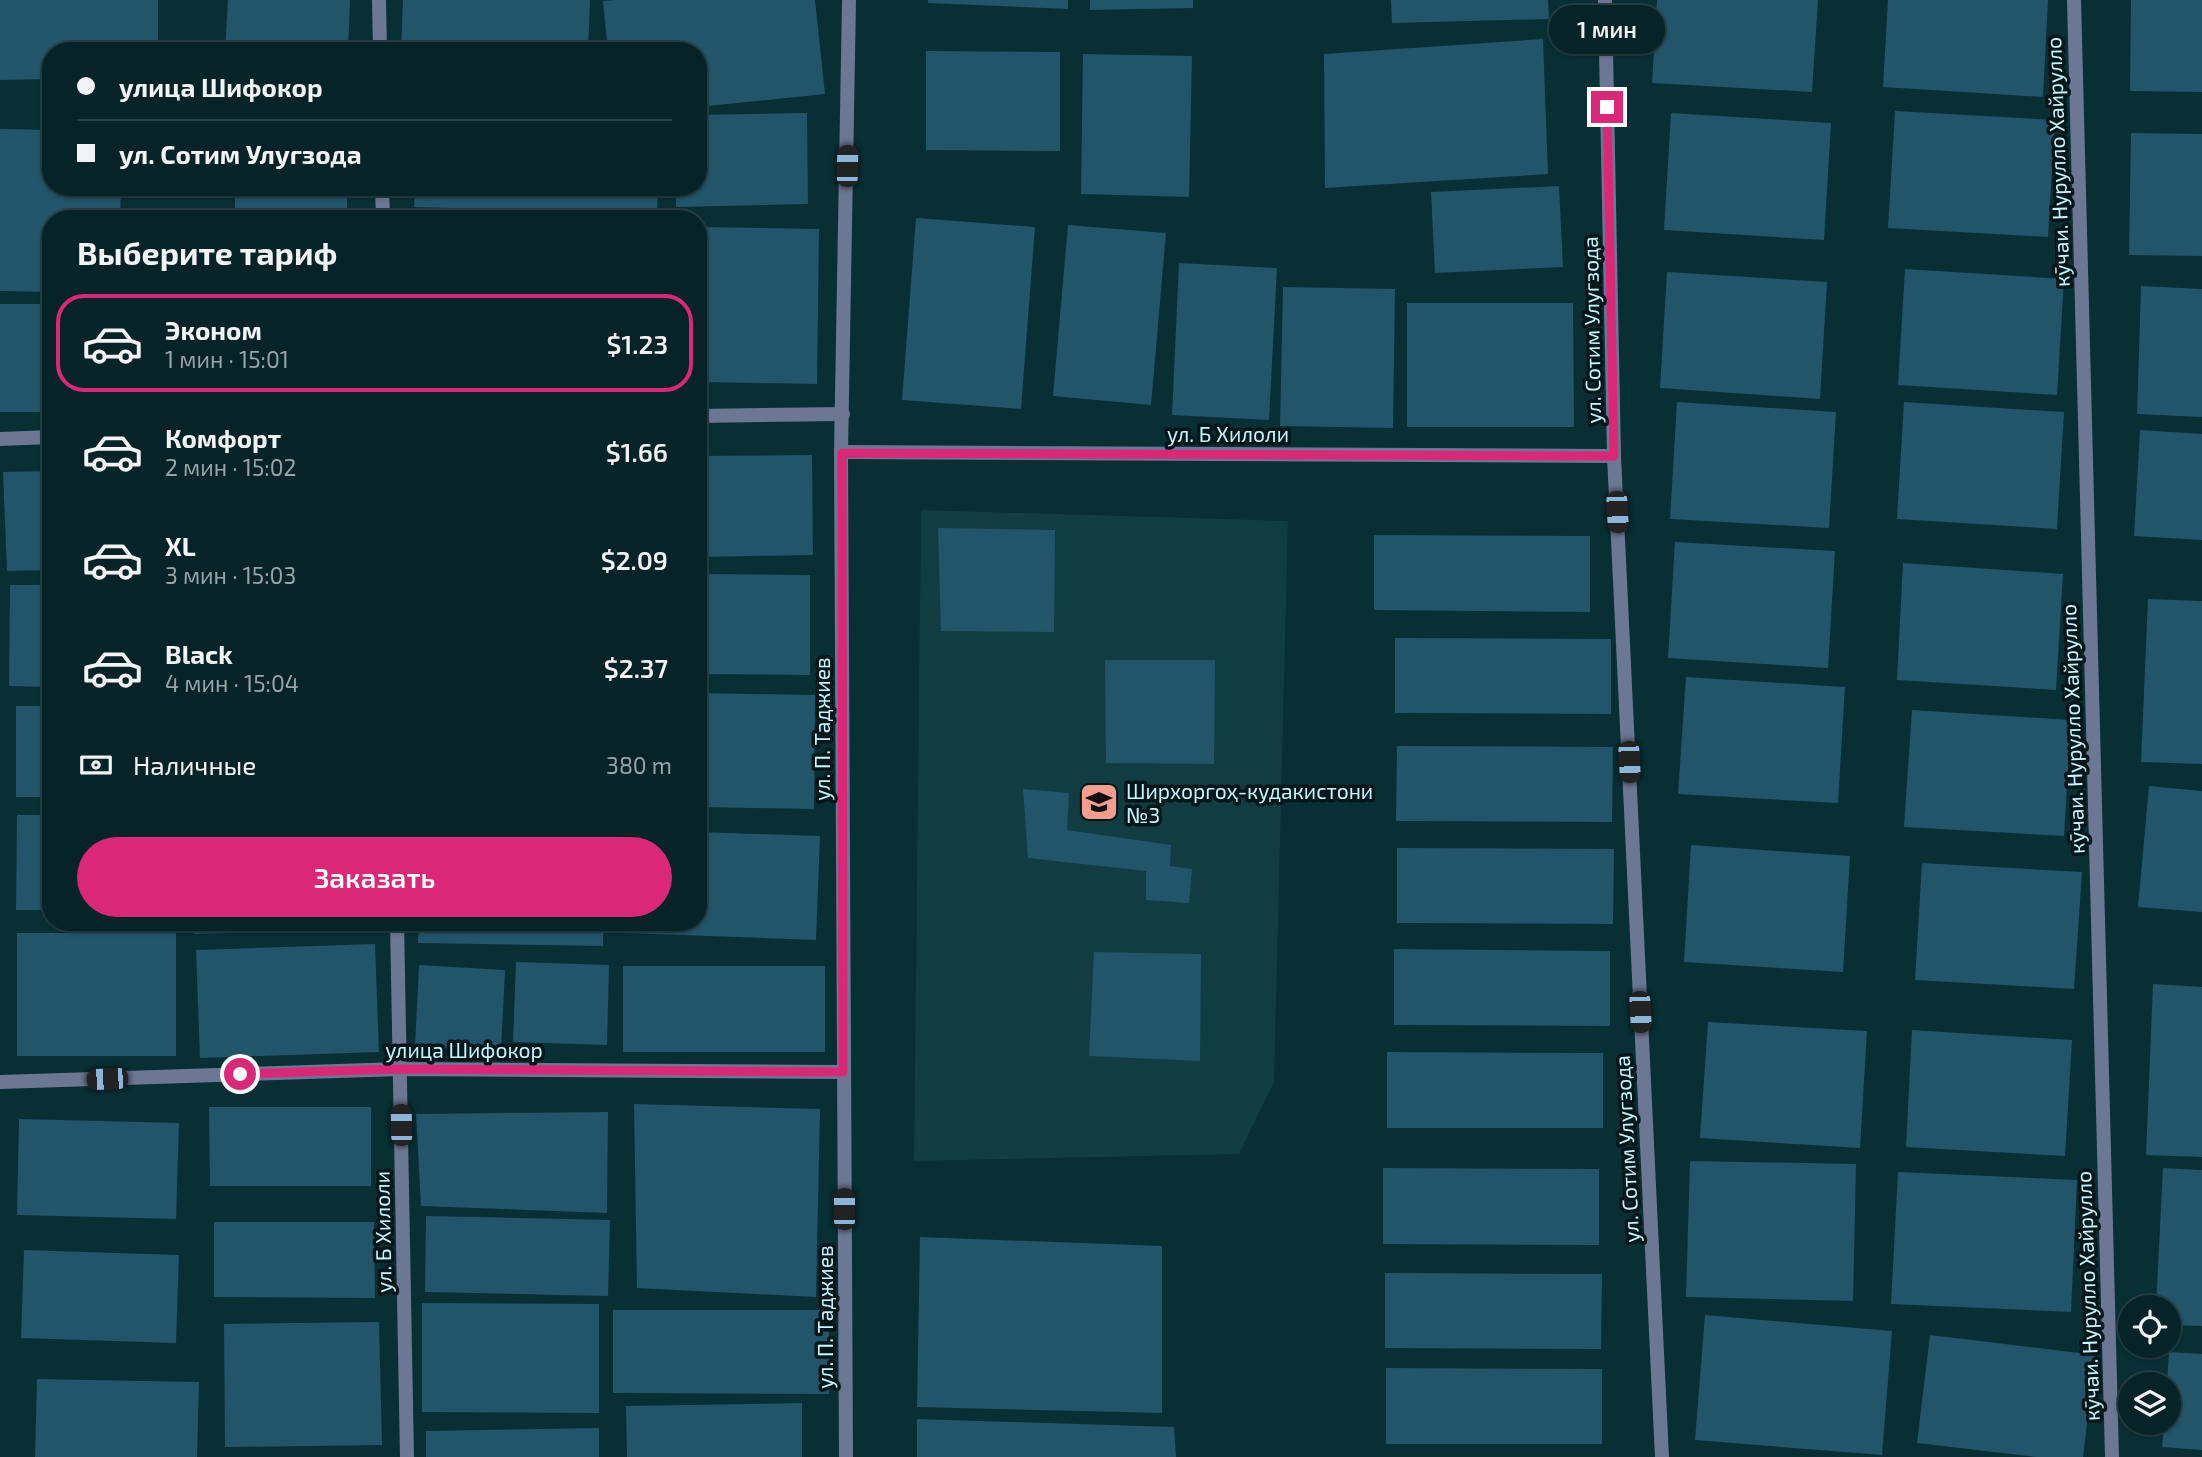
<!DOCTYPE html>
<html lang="ru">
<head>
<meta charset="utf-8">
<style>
	body { margin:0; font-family:"Exo 2",sans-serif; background:#142f33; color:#f1f3f6; height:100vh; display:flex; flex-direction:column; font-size:26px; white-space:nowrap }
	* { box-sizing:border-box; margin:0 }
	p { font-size:23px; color:#98a4a7 }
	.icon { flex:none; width:38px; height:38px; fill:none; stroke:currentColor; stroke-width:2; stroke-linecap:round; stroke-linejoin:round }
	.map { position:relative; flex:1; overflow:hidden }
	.side { position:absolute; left:42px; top:210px; width:665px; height:721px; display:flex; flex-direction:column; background:#062327; border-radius:28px; box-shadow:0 2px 5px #0004,0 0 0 2px #274044 }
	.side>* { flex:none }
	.top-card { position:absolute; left:42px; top:42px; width:665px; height:154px; border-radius:28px; box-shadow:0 2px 5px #0004,0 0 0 2px #274044; display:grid; align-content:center; height:154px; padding:0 35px; background:#062327 }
	.controls { position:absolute; left:2118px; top:1295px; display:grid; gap:14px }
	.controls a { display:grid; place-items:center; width:63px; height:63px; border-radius:50%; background:#062327; box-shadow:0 2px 5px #0004,0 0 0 2px #274044; font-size:35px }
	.end { position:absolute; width:32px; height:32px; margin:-16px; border:9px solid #db2777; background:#fff; box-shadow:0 0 0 4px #fff }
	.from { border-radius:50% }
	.bubble { position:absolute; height:49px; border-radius:24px; background:#062327; box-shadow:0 2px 5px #0004,0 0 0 2px #274044; font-size:23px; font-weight:600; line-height:49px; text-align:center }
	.car { position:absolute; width:21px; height:42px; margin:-21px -10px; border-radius:9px; box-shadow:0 0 5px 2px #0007; background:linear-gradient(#222 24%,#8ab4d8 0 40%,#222 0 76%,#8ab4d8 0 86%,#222 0) }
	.top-card b { display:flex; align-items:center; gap:24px; height:66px; font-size:26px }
	.top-card b+b { border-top:2px solid #274044 }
	.top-card i { width:18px; height:18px; background:#f1f3f6 }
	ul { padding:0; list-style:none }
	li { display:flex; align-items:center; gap:21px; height:98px; margin:0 14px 10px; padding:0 21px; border:4px solid transparent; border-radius:28px }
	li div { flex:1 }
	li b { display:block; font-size:26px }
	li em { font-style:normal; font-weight:600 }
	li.selected { border-color:#db2777 }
	li>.icon { width:63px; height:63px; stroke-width:1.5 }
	h2 { padding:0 35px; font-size:32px; line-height:84px }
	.pay { display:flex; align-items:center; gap:18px; height:77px; padding:0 35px; font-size:26px }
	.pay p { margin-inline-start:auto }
	.action { display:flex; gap:14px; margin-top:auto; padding:14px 35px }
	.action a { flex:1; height:80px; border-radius:42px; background:#db2777; color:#fff; font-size:28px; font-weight:600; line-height:80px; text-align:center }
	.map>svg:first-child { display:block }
	.built { fill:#113c42 }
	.building { fill:#22546a }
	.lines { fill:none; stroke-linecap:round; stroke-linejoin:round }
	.street { stroke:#6c7794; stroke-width:14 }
	.route { stroke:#db2777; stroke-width:9 }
	.labels { text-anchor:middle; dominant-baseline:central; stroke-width:7; stroke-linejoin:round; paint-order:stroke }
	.street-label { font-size:21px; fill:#c3f6ff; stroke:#001619 }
	.poi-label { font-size:21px; fill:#c3f6ff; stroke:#001619; text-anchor:start }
</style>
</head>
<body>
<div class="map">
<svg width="2202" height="1457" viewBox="0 0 2202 1457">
	<rect width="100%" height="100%" fill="#082f34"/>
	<!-- built -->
	<polygon class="built" points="921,510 1288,521 1274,1082 1239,1154 914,1161"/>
	<!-- building -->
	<g class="building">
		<polygon points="0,0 158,0 158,51 51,51 51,79 0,80"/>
		<polygon points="228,0 350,0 348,51 225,51"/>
		<polygon points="403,0 590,0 588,51 401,51"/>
		<polygon points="614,0 815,0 825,94 698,107 698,51 608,51 603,1"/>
		<polygon points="928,0 1068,0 1068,9 928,3"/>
		<polygon points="1090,0 1193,0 1193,8 1090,10"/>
		<polygon points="1391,0 1548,0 1549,19 1392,23"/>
		<polygon points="1657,0 1818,0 1812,92 1652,83"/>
		<polygon points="1888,0 2048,0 2043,97 1883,87"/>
		<polygon points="2131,0 2202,0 2202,92 2130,91"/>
		<polygon points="1543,39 1548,174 1325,188 1324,54"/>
		<polygon points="926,51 1060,52 1060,151 926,150"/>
		<polygon points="1083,54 1192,56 1189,197 1081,194"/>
		<polygon points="1895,111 2055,120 2048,237 1888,228"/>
		<polygon points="807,113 808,204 676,207 676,187 698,187 698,115"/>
		<polygon points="1671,113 1831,123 1824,240 1664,230"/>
		<polygon points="0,129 51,130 51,187 121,187 120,219 51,219 51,292 0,291"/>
		<polygon points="2131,133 2202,134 2202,256 2129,255"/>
		<polygon points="1559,186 1563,267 1435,273 1431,192"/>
		<rect x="235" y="187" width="112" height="32"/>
		<polygon points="415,187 658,187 657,214 414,207"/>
		<polygon points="916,218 1035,227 1021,409 902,400"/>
		<polygon points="1068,225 1166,233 1151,405 1053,396"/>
		<polygon points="698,227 819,229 817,384 698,382"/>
		<polygon points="1179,263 1277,268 1269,420 1172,415"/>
		<polygon points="1905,269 2064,279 2057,395 1898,385"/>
		<polygon points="1667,272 1827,282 1820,399 1660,388"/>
		<polygon points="2141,286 2202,289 2202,417 2137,414"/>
		<polygon points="1283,287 1395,289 1393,428 1280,426"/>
		<polygon points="1407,303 1573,303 1574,427 1407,427"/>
		<rect x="0" y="304" width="51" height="108"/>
		<polygon points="1677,402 1836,412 1829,528 1670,519"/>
		<polygon points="1904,402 2064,412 2057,529 1897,519"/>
		<polygon points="2140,430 2202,434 2202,540 2134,536"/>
		<polygon points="812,455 813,555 698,557 698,456"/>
		<polygon points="51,471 51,570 7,571 3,472"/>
		<polygon points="938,528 1055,530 1054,632 941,631"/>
		<polygon points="1374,535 1590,536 1590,612 1374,610"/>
		<polygon points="1675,542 1835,551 1828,668 1668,658"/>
		<polygon points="1903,563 2063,574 2056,690 1897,680"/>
		<polygon points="698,574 810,575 810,675 698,674"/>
		<polygon points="10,585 51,585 51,687 9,686"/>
		<polygon points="2148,599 2202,601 2202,764 2141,762"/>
		<polygon points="1395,638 1611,639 1611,714 1395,713"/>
		<polygon points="1105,660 1215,660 1214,764 1106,763"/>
		<polygon points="1686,677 1845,687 1838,803 1678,794"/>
		<polygon points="698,693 815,695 814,809 698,807"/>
		<rect x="16" y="706" width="35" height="91"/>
		<polygon points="1912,710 2071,720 2064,836 1904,827"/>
		<polygon points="1397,746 1613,747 1612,822 1396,821"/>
		<polygon points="2149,786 2202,791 2202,912 2138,907"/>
		<polygon points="1023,789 1069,793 1067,830 1171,845 1170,866 1192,869 1189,903 1146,900 1146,871 1028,858"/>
		<polygon points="17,815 51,815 51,910 16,910"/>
		<polygon points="698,832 820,836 816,940 625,933 625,922 698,922"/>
		<polygon points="1691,845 1850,856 1843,972 1684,962"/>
		<polygon points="1397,848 1614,849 1613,924 1397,923"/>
		<polygon points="1922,863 2082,872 2074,989 1915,980"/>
		<polygon points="194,922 369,922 369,929 194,934"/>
		<polygon points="419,922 603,922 603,946 418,943"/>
		<rect x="17" y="933" width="159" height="123"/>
		<polygon points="375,944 379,1052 200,1058 196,950"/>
		<polygon points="1394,949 1610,951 1610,1026 1394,1025"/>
		<polygon points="1094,952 1201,954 1200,1061 1089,1056"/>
		<polygon points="516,962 609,965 607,1045 513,1042"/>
		<polygon points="419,965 505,970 501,1051 415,1047"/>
		<rect x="623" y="966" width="202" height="86"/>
		<polygon points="2153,984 2202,987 2202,1157 2146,1155"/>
		<polygon points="1708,1022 1867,1031 1860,1148 1700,1138"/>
		<polygon points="1912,1030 2072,1040 2065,1156 1906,1147"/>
		<polygon points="1387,1052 1603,1053 1603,1128 1387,1128"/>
		<polygon points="634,1104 820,1109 816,1297 637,1288"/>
		<polygon points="209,1107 371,1107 371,1186 210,1186"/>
		<polygon points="608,1112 607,1213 421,1206 416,1114"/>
		<polygon points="19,1119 179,1123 176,1219 17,1215"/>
		<polygon points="1690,1161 1856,1164 1853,1301 1686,1297"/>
		<polygon points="1383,1168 1599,1169 1599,1245 1383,1244"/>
		<polygon points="2163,1168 2202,1170 2202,1326 2168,1325 2168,1307 2156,1307"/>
		<polygon points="1898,1172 2077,1180 2071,1312 1891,1304"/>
		<polygon points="426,1216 610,1220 608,1296 425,1292"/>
		<polygon points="214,1222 374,1222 375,1298 214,1297"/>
		<polygon points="920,1237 1162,1246 1162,1413 917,1407"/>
		<polygon points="24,1250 179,1255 176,1343 21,1338"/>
		<polygon points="1385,1273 1602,1274 1601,1349 1385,1348"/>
		<polygon points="422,1303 599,1304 599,1413 422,1412"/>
		<polygon points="613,1310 829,1310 829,1394 613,1393"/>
		<polygon points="1705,1315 1892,1331 1882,1455 1695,1440"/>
		<polygon points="379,1322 382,1445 225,1447 224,1324"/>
		<polygon points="1930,1335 2095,1355 2083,1457 2036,1457 1917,1443"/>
		<polygon points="2169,1352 2202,1354 2202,1450 2162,1447 2164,1423 2168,1423 2167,1384"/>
		<polygon points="1386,1368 1602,1369 1602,1444 1386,1444"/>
		<polygon points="37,1379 199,1382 197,1457 35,1457"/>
		<polygon points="802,1403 802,1457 627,1457 626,1406"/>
		<polygon points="917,1419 1174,1427 1176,1457 917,1457"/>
		<polygon points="599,1428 599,1457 426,1457 426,1431"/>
	</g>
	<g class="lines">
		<!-- street -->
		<g class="street">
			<polyline points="379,0 380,51"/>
			<polyline points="1605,0 1614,456 1662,1457"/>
			<polyline points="2074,0 2112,1457"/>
			<polyline points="382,187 383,219"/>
			<polyline points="698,416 843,414"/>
			<polyline points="0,439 51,437"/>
			<polyline points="841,452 1614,456"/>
			<polyline points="397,922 407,1457"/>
			<polyline points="0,1082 400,1069 843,1072"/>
			<polyline points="846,1457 841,452 849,0"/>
		</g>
	</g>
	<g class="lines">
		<!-- route -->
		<polyline class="route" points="240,1074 400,1069 843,1072 842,453 1614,456 1607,107"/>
	</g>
	<!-- icons -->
	<defs>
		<g id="school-square" transform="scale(2.0125)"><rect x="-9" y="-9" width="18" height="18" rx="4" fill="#f59d8f" stroke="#001619"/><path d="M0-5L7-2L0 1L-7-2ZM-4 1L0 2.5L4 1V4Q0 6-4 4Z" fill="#111"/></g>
	</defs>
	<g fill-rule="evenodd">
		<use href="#school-square" x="1099" y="802"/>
	</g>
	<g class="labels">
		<!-- street labels -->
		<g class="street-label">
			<text transform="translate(2057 162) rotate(-92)">кӯчаи. Нурулло Хайрулло</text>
			<text transform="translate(1591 330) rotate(-91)">ул. Сотим Улугзода</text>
			<text x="1228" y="433">ул. Б Хилоли</text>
			<text transform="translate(821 729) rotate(-90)">ул. П. Таджиев</text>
			<text transform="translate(2072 729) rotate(-92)">кӯчаи. Нурулло Хайрулло</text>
			<text x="464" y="1049">улица Шифокор</text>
			<text transform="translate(1626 1149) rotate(-93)">ул. Сотим Улугзода</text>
			<text transform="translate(382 1232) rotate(-91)">ул. Б Хилоли</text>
			<text transform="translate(2087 1296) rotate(-92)">кӯчаи. Нурулло Хайрулло</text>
			<text transform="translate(824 1317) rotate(-90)">ул. П. Таджиев</text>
		</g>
		<!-- poi labels -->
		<g class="poi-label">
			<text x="1126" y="790">Ширхоргоҳ-кудакистони<tspan x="1126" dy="24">№3</tspan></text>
		</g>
	</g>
</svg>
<div class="controls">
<a><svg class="icon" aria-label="locate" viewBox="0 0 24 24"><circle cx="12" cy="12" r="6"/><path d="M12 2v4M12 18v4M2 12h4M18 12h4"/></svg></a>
<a><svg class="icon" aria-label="layers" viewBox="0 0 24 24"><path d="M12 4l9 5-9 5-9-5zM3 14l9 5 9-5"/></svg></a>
</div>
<i class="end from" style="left:240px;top:1074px"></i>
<i class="end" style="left:1607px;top:107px"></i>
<div class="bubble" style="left:1549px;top:5px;width:116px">1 мин</div>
<i class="car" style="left:847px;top:166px;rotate:1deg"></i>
<i class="car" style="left:1617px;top:512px;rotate:177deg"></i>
<i class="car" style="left:1629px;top:762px;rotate:177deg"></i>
<i class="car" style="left:1640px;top:1012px;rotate:177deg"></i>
<i class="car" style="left:107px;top:1079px;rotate:268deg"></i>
<i class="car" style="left:401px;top:1125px;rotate:359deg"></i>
<i class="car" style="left:844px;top:1209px;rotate:0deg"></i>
<div class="top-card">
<b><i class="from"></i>улица Шифокор</b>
<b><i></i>ул. Сотим Улугзода</b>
</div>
<section class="side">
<h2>Выберите тариф</h2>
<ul>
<li class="selected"><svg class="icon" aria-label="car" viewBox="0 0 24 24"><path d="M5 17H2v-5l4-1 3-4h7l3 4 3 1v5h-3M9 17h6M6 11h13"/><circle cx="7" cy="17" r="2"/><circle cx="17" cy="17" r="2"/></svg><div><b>Эконом</b><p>1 мин · 15:01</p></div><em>$1.23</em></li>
<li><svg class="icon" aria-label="car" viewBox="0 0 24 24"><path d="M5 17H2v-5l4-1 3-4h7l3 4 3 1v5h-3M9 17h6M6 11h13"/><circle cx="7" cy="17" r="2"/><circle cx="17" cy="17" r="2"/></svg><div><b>Комфорт</b><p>2 мин · 15:02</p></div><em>$1.66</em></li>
<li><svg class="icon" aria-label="car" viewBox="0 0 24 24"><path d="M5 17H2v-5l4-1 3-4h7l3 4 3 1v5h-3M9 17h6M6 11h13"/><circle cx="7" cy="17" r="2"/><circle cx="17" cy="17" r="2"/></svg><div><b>XL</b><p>3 мин · 15:03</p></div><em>$2.09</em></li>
<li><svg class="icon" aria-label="car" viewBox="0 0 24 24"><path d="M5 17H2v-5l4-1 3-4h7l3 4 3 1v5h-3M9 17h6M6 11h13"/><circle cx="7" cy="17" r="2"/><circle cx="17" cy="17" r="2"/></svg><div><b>Black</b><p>4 мин · 15:04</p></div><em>$2.37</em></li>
</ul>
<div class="pay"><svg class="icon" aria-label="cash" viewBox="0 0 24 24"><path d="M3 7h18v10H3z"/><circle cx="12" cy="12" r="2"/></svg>Наличные<p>380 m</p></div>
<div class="action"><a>Заказать</a></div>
</section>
</div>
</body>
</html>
